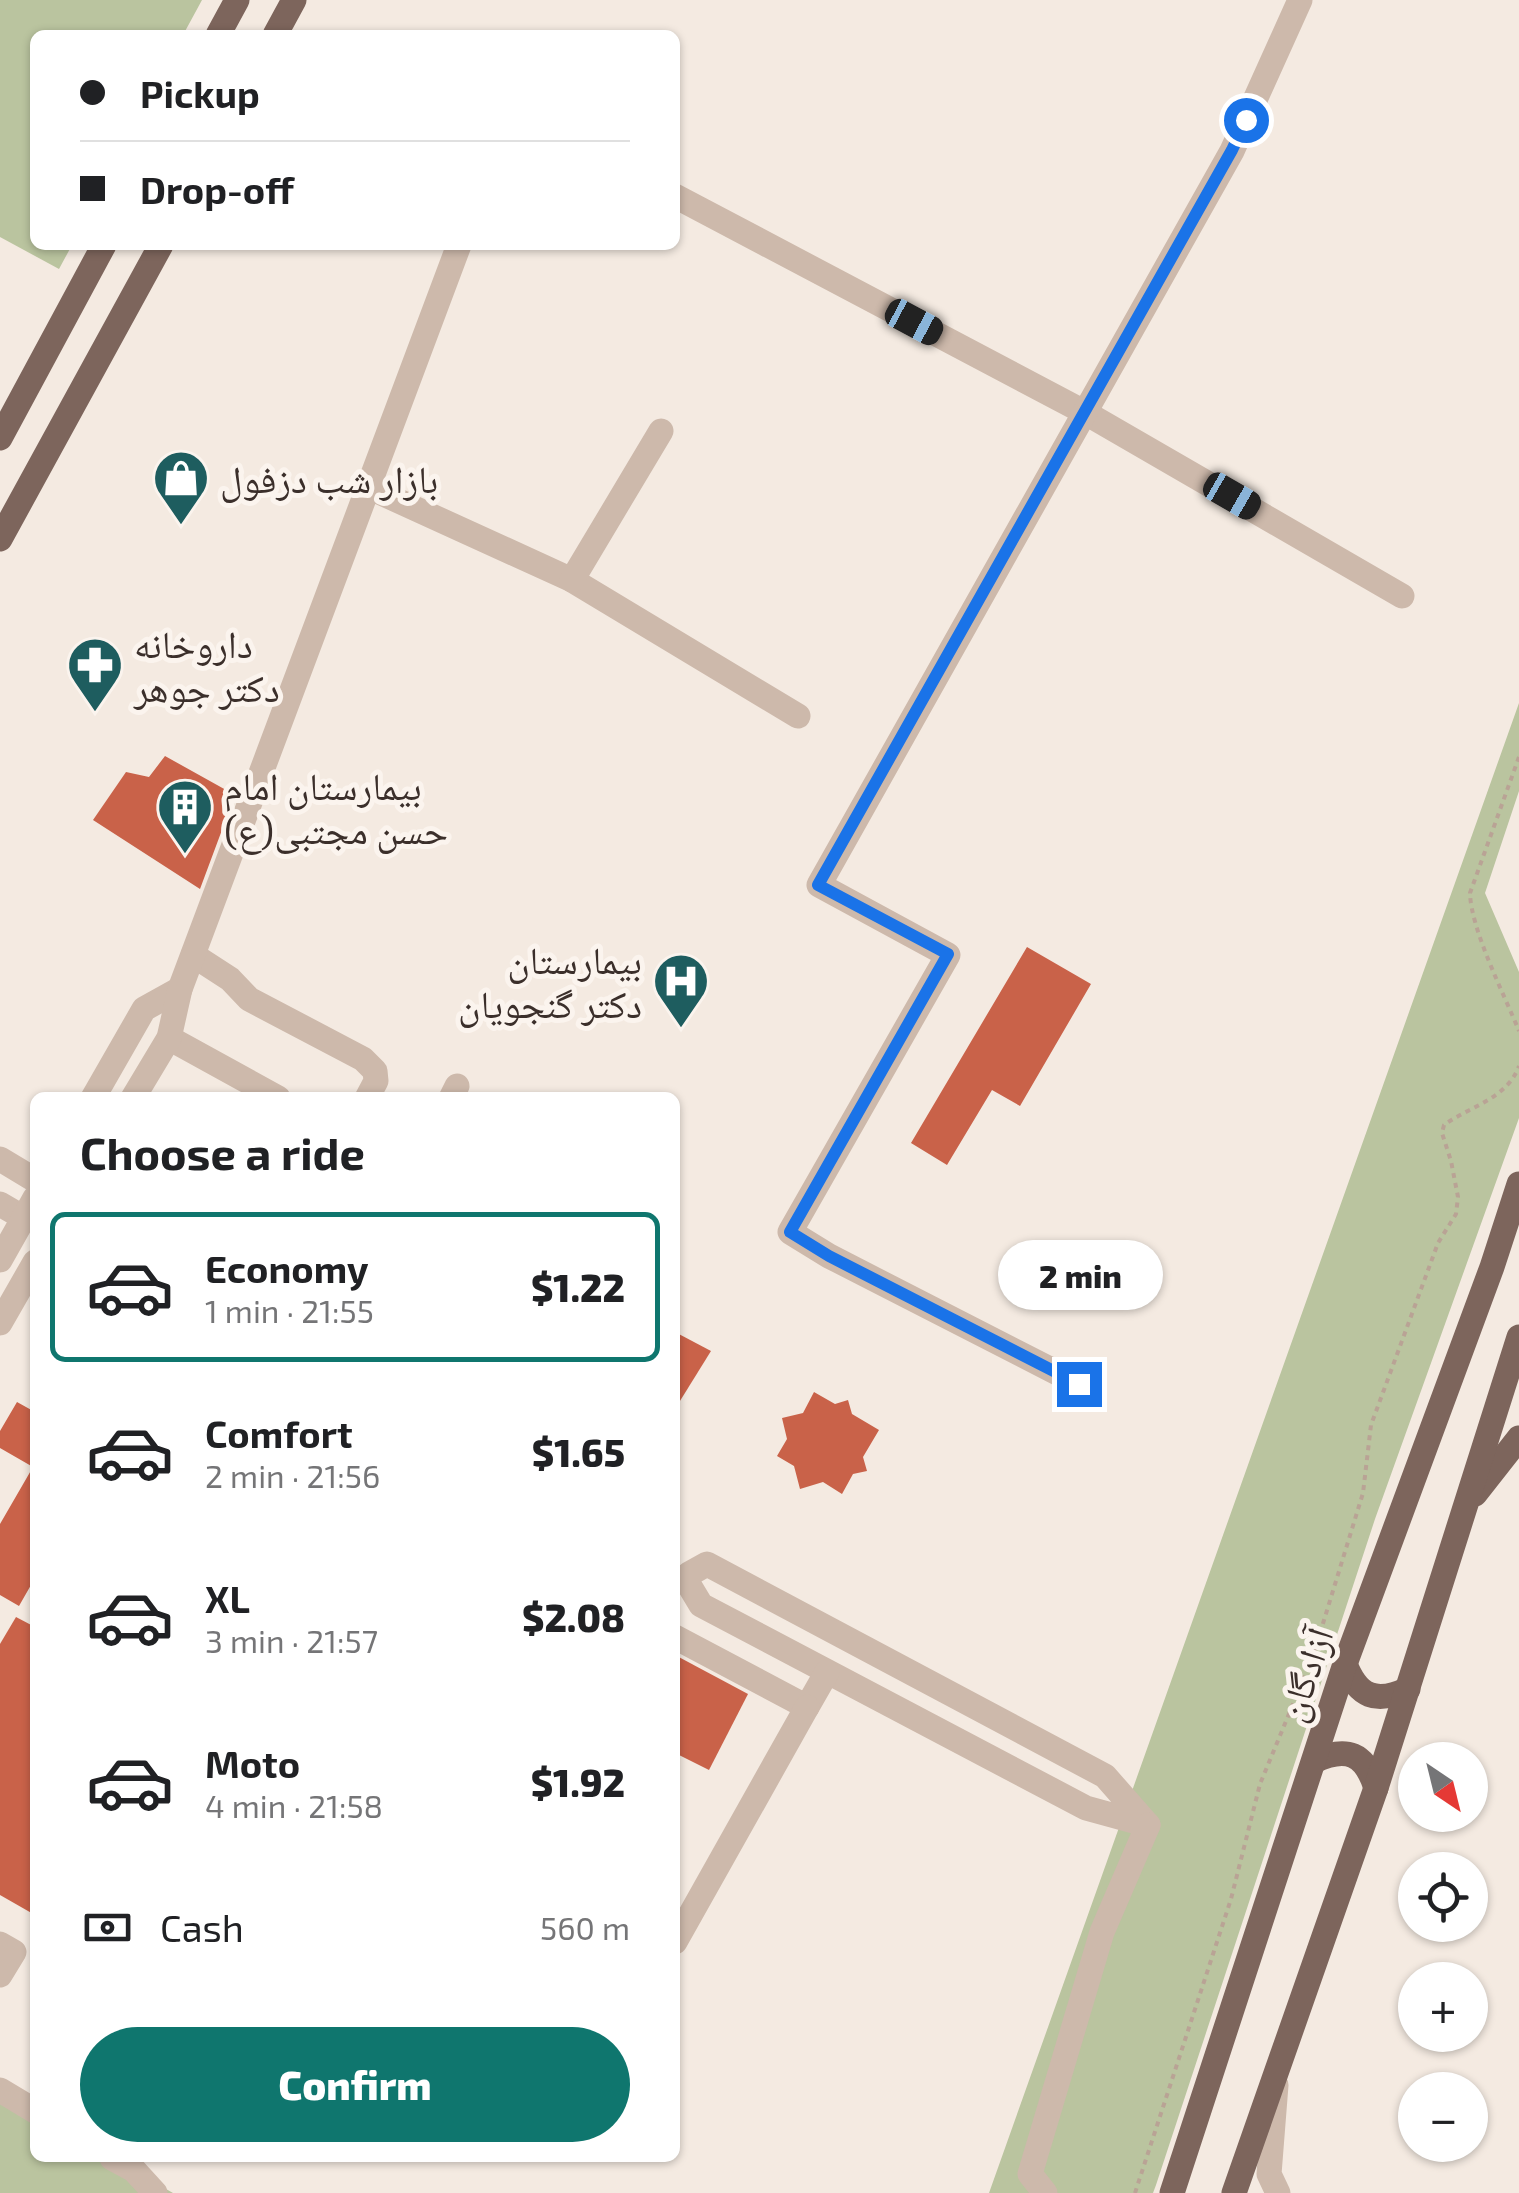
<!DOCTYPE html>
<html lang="en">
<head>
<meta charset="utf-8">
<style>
	body { margin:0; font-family:"Exo 2","Noto Naskh Arabic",sans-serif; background:#f2f2f2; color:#202124; height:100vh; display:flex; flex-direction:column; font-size:38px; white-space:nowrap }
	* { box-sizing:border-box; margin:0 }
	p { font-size:32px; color:#757577 }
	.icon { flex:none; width:55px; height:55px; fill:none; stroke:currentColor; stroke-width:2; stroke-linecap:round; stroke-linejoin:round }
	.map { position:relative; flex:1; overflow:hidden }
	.side { position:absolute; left:30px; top:1092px; width:650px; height:1070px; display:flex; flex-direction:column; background:#fff; border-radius:15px; box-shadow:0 2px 8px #0004 }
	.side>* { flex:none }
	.guide { position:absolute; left:30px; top:30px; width:650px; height:220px; border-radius:15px; box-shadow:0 2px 8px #0004; display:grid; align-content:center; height:220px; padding:0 50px; background:#fff }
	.needle { width:65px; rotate:145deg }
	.buttons { position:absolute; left:1398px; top:1742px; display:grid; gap:20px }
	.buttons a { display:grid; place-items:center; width:90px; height:90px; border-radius:50%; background:#fff; box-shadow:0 2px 8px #0004; font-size:50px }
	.end { position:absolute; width:45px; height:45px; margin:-22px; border:12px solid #1a73e8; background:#fff; box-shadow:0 0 0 5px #fff }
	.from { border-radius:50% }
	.bubble { position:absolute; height:70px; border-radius:35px; background:#fff; box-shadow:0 2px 8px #0004; font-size:32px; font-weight:800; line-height:70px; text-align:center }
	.car { position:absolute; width:30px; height:60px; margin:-30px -15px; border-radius:12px; box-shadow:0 0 8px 2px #0007; background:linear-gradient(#222 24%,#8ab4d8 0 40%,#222 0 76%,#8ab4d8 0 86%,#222 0) }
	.guide b { display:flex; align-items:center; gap:35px; height:95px; font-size:38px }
	.guide b+b { border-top:2px solid #e0e0e0 }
	.guide i { width:25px; height:25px; background:#202124 }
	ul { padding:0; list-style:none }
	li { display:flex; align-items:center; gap:30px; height:150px; margin:0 20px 15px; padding:0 30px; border:5px solid transparent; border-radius:15px }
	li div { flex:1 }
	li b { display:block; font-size:38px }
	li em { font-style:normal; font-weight:800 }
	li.active { border-color:#0f766e }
	li>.icon { width:90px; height:90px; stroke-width:1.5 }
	h2 { padding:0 50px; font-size:45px; line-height:120px }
	.pay { display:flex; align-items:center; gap:25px; height:110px; padding:0 50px; font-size:38px }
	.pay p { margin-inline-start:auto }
	.cta { display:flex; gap:20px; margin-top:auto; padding:20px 50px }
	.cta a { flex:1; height:115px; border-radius:60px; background:#0f766e; color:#fff; font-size:40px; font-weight:800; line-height:115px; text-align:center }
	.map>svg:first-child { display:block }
	.park { fill:#bac49f }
	.building { fill:#c96249 }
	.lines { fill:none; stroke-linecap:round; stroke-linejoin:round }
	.path { stroke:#b9a395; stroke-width:4; stroke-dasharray:5 5; stroke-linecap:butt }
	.minor { stroke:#cdb9ab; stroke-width:25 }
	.major { stroke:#7d655c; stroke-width:25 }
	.route { stroke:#1a73e8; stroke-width:12 }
	.labels { text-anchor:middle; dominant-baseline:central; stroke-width:10; stroke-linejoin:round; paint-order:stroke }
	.poi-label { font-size:38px; fill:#3b2f2b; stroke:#fbf4ee; text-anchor:start }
	.street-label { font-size:38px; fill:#3b2f2b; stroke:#fbf4ee }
</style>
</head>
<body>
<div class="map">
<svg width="1519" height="2193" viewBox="0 0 1519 2193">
	<rect width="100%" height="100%" fill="#f4eae1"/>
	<!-- park -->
	<g class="park">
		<polygon points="0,0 202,0 183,35 35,35 35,245 72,245 59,269 0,237"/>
		<polygon points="1519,703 1519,791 1485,893 1519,972 1519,1118 1375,1519 1156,2185 1153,2193 989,2193"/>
		<polygon points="0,2090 35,2111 35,2158 112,2158 173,2193 0,2193"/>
	</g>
	<!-- building -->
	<g class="building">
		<polygon points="165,756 235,795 200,889 93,820 126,772 149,777"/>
		<polygon points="1027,947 1091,984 1020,1106 992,1090 947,1165 911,1143"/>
		<polygon points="675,1332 711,1351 675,1409"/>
		<polygon points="814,1392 835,1404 848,1400 852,1414 879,1430 863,1457 867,1471 853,1474 842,1494 823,1482 800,1489 794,1466 777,1456 787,1439 782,1418 803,1413"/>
		<polygon points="17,1402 35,1412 35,1578 19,1606 0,1595 0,1524 33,1467 0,1448 0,1431"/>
		<polygon points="16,1617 35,1627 35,1915 0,1895 0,1644"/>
		<polygon points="675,1655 748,1694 709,1770 675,1753"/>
	</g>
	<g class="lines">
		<!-- path -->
		<g class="path">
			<path d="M1519,757L1470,893C1471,930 1504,994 1519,1031"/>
			<path d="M1135,2193L1231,1899L1260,1784L1313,1656L1363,1493L1371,1425L1438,1243L1456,1214L1458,1197L1451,1161L1442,1133L1444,1125C1470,1106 1507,1099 1519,1066"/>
		</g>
		<!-- minor -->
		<g class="minor">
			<polyline points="675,196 1084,412 1402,596"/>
			<polyline points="368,487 572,580 798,716"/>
			<polyline points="572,580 661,431"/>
			<polyline points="193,955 230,979 249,999 363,1059 375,1071 376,1081 367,1098"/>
			<polyline points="169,1038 278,1098"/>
			<polyline points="93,1098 144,1009 180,989"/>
			<polyline points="133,1098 169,1038 180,989 459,245"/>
			<polyline points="451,1098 457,1086"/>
			<polyline points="0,1159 35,1180"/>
			<polyline points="0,1204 24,1218 35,1217"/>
			<polyline points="0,1260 35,1198"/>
			<polyline points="0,1323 35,1262"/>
			<polyline points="1079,1384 829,1256 790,1232 948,955 819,885 1232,151 1300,0"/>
			<polygon points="707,1564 1105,1776 1148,1825 1086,1808 701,1605 689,1585 689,1574"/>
			<polyline points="675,1637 807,1707 827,1672"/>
			<polyline points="675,1942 807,1707"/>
			<polyline points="0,1944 14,1952 0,1975"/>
			<polyline points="1276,2085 1269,2174 1278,2193"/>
			<polyline points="0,2090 35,2111"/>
			<polyline points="112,2158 134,2170 155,2193"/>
			<polyline points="1045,2193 1030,2174 1102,1932 1148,1825"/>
		</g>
		<!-- major -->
		<g class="major">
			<polyline points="218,35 237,0"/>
			<polyline points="275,35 294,0"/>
			<polyline points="0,438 104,245"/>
			<polyline points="0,539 161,245"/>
			<polyline points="1475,1494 1519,1438"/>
			<path d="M1345,1664C1358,1697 1376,1704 1408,1689"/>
			<path d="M1314,1761C1347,1746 1365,1753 1376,1788"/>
			<polyline points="1172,2193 1345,1664 1492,1267 1519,1184"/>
			<polyline points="1234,2193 1376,1788 1519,1337"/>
		</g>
	</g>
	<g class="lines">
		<!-- route -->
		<polyline class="route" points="1079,1384 829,1256 790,1232 948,954 818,885 1232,150 1246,120"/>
	</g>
	<!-- icons -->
	<defs>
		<g id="shop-pin" transform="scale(2.875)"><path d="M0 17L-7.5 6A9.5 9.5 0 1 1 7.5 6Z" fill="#1e5d5f" stroke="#fbf4ee"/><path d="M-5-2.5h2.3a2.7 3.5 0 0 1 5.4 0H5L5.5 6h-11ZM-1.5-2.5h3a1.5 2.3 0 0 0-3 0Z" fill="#fff"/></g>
		<g id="pharmacy-pin" transform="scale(2.875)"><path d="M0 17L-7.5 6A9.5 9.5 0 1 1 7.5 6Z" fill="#1e5d5f" stroke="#fbf4ee"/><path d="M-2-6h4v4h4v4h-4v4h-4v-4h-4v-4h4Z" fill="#fff"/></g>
		<g id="building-pin" transform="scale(2.875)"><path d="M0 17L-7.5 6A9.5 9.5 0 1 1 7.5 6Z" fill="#1e5d5f" stroke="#fbf4ee"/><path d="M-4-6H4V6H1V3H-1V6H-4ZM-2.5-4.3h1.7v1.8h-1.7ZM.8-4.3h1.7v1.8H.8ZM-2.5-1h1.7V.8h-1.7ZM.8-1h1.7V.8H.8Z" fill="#fff"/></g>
		<g id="hospital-pin" transform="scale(2.875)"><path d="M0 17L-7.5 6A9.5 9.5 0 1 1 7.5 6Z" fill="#1e5d5f" stroke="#fbf4ee"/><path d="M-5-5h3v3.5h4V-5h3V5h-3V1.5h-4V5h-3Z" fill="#fff"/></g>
	</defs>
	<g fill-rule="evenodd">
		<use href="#shop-pin" x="181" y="478"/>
		<use href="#pharmacy-pin" x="95" y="665"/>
		<use href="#building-pin" x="185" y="807"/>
		<use href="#hospital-pin" x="681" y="981"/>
	</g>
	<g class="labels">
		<!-- poi labels -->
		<g class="poi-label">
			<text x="220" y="478">بازار شب دزفول</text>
			<text x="134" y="643">داروخانه<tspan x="134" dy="44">دکتر جوهر</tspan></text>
			<text x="224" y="785">بیمارستان امام<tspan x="224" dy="44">حسن مجتبی(ع)</tspan></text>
			<text x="642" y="959" text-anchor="end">بیمارستان<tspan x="642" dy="44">دکتر گنجویان</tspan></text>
		</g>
		<!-- street labels -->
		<g class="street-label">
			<text transform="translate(1304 1674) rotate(-71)">آزادگان</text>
		</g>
	</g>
</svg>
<div class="buttons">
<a><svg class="needle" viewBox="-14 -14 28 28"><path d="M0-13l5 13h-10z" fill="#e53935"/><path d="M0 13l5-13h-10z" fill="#757577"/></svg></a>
<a><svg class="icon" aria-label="locate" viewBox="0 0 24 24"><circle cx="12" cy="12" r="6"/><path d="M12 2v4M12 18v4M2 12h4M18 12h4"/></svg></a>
<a>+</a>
<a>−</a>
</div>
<i class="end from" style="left:1246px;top:120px"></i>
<i class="end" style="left:1079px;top:1384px"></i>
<div class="bubble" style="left:998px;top:1240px;width:165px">2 min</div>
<i class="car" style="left:914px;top:322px;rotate:118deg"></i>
<i class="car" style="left:1232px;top:496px;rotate:120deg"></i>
<div class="guide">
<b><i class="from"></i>Pickup</b>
<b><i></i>Drop-off</b>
</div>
<section class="side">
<h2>Choose a ride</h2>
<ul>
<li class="active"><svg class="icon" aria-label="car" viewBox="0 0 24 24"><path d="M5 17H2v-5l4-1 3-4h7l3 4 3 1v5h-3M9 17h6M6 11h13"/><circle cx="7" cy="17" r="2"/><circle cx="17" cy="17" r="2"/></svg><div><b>Economy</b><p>1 min · 21:55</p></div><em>$1.22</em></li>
<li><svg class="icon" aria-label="car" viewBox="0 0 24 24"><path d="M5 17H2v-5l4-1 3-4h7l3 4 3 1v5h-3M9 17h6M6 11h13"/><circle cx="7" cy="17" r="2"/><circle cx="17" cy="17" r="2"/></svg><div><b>Comfort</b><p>2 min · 21:56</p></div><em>$1.65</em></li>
<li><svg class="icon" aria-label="car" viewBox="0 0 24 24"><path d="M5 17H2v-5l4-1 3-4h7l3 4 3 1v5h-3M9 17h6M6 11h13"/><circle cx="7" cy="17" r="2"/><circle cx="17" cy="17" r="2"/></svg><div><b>XL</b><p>3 min · 21:57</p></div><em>$2.08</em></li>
<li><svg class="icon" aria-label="car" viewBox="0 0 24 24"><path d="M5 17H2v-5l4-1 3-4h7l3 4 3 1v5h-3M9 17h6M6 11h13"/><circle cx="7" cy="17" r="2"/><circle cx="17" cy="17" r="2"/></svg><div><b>Moto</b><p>4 min · 21:58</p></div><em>$1.92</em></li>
</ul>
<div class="pay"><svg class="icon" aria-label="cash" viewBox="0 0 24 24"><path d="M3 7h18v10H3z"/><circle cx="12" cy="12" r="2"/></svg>Cash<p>560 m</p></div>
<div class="cta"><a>Confirm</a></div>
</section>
</div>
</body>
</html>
